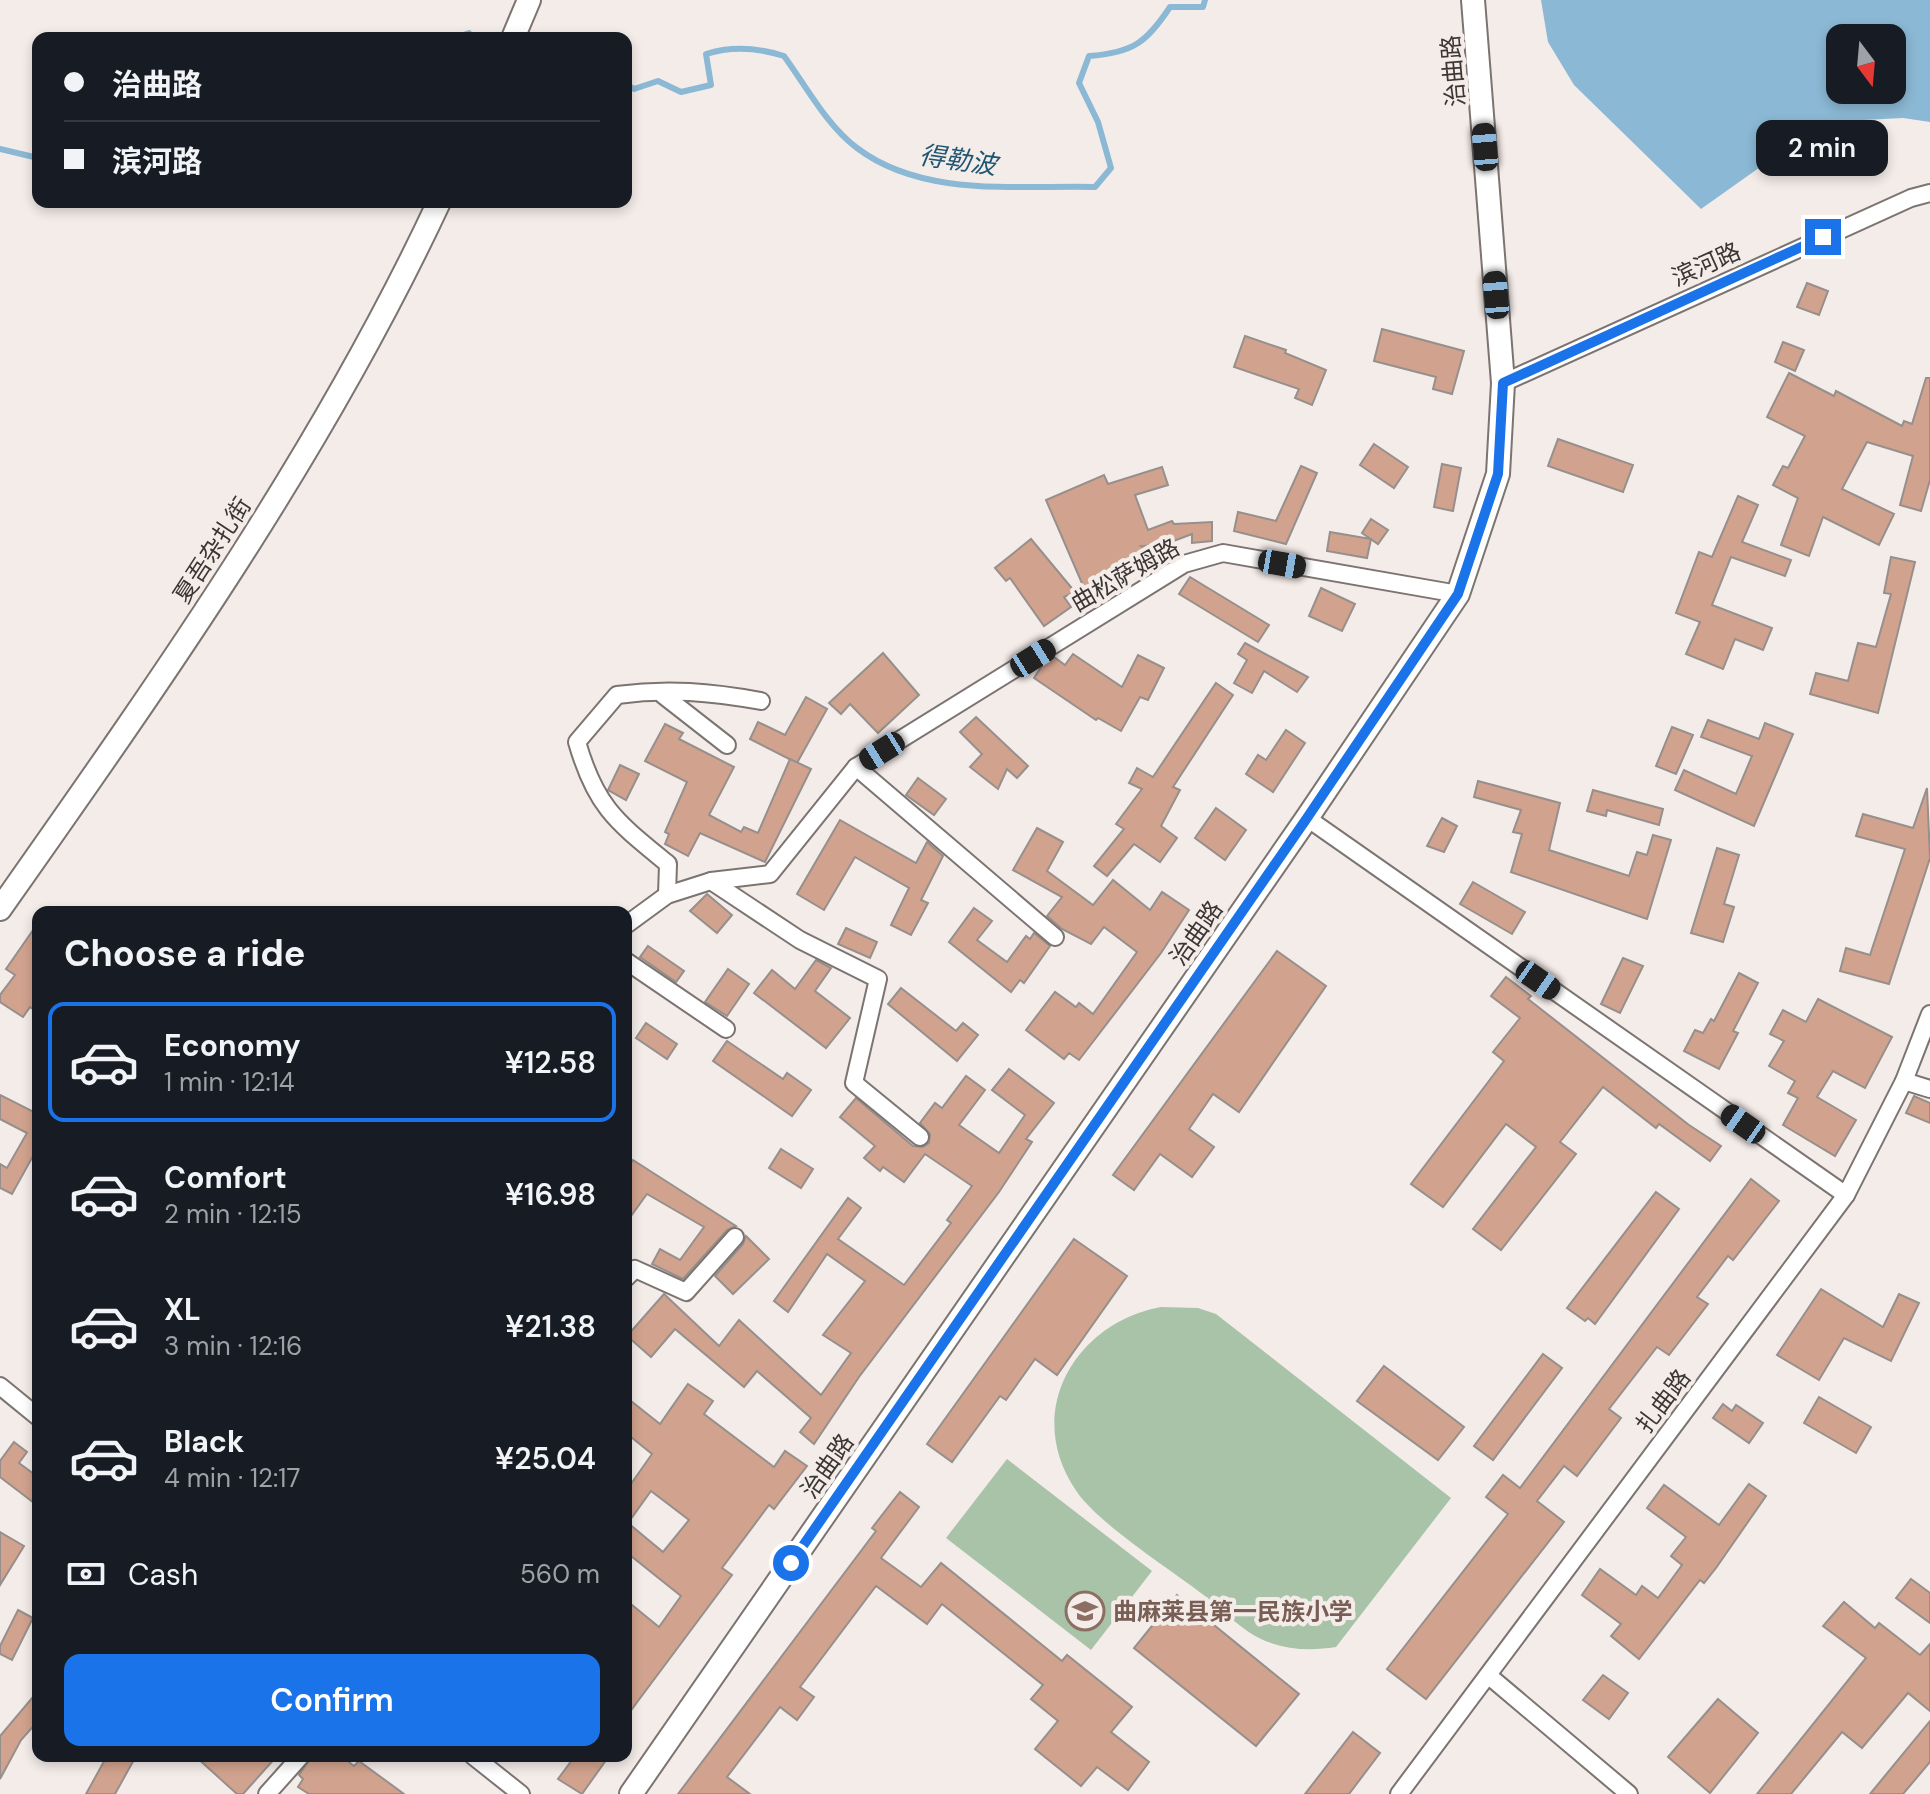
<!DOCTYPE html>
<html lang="en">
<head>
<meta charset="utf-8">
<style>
	body { margin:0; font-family:"DM Sans","Noto Sans SC",sans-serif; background:#242831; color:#f1f3f6; height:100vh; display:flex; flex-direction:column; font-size:30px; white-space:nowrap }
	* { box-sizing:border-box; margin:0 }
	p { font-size:26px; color:#9ea1a6 }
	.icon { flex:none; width:44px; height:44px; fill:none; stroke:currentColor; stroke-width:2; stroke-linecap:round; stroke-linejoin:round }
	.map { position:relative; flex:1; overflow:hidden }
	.sheet { position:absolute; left:32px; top:906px; width:600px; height:856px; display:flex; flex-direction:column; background:#171b24; border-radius:16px; box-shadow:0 4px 12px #0003 }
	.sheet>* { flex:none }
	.hud { position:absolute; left:32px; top:32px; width:600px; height:176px; border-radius:16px; box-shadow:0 4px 12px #0003; display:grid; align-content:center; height:176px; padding:0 32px; background:#171b24 }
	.needle { width:52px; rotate:164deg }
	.fabs { position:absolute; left:1826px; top:24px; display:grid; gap:16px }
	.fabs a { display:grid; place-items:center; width:80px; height:80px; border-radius:16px; background:#171b24; box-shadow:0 4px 12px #0003; font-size:40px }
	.end { position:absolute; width:36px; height:36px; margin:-18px; border:10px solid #1a73e8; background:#fff; box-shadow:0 0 0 4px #fff }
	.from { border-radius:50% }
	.bubble { position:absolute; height:56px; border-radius:16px; background:#171b24; box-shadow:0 4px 12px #0003; font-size:26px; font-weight:600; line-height:56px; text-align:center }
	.car { position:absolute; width:24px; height:48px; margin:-24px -12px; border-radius:10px; box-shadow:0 0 6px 2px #0007; background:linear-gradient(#222 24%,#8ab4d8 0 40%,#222 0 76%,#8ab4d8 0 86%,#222 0) }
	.hud b { display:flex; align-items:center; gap:28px; height:76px; font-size:30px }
	.hud b+b { border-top:2px solid #363941 }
	.hud i { width:20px; height:20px; background:#f1f3f6 }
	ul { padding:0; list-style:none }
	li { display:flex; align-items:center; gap:24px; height:120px; margin:0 16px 12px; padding:0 16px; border:4px solid transparent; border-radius:16px }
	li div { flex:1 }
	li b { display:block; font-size:30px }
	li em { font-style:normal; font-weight:600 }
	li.current { border-color:#1a73e8 }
	li>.icon { width:72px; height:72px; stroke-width:1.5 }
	h2 { padding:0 32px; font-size:36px; line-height:96px }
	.pay { display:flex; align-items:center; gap:20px; height:88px; padding:0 32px; font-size:30px }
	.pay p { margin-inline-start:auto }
	.button { display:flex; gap:16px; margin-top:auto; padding:16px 32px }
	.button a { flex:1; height:92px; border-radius:16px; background:#1a73e8; color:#fff; font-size:32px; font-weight:600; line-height:92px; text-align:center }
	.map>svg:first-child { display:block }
	.green { fill:#a8c3a8 }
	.water { fill:#8bb8d4; fill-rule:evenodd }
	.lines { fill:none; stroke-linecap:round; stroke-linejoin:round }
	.stream { stroke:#8bb8d4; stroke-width:6 }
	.building { fill:#d1a38e; stroke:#968f8c; stroke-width:2; fill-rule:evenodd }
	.minor-casing { stroke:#7b7471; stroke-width:20 }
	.secondary-casing { stroke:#7b7471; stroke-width:26 }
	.minor { stroke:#fff; stroke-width:16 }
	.secondary { stroke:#fff; stroke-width:22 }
	.route { stroke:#1a73e8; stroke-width:10 }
	.labels { text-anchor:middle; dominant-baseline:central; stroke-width:8; stroke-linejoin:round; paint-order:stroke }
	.street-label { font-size:24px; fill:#393634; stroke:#f4ece9 }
	.education-label { font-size:24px; font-weight:bold; fill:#785e54; stroke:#f4ece9; text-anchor:start }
	.water-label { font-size:26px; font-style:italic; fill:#1e5672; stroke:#f4ece9 }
</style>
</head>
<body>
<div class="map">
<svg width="1930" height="1794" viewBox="0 0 1930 1794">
	<rect width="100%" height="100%" fill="#f4ece9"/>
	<!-- green -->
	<g class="green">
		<path d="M1161,1307L1198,1308L1216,1314L1451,1498L1336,1647C1311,1651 1287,1650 1263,1640C1242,1631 1223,1610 1205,1596C1171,1570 1099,1524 1077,1492C1022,1414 1074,1323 1161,1307Z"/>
		<polygon points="1007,1459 1152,1571 1091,1650 946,1538"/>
	</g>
	<!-- water -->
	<path class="water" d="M1541,0H1930V122L1903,118L1824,122L1701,209L1574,85L1548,42ZM1840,38H1892V90H1840Z"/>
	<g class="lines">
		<!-- stream -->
		<g class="stream">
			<polyline points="456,38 469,33"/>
			<path d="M626,84L634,89L658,81L681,92L711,85L706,54C731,46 759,48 784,56C806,86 827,126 857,148C923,198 1017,185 1095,187L1111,168L1098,122L1079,83L1089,56C1133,53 1147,42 1170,7H1203L1205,0"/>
			<polyline points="0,149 38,158"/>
		</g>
	</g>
	<!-- building -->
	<g class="building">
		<polygon points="1807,283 1828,291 1819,315 1797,307"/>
		<polygon points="1382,329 1464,351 1452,394 1433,389 1436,377 1374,361"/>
		<polygon points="1245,336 1286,350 1285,353 1326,370 1312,405 1295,398 1299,389 1234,367"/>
		<polygon points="1783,342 1804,350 1795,371 1775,362"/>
		<polygon points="1789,373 1834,396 1836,391 1902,426 1904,421 1912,424 1926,378 1930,378 1930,480 1921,511 1900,505 1913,456 1867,442 1842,489 1894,514 1879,545 1823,517 1809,556 1781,545 1798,498 1773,485 1783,466 1788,468 1805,436 1767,417"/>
		<polygon points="1558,439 1633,465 1623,492 1548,466"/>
		<polygon points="1374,444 1408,467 1394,488 1360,465"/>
		<polygon points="1442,464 1461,468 1453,511 1434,507"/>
		<polygon points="1301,466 1317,473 1286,544 1234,531 1238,512 1276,521"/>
		<polygon points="1162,467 1168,485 1135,495 1148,530 1172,521 1174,524 1212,522 1212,541 1192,543 1192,534 1163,545 1141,546 1148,551 1138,554 1142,563 1084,588 1046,500 1104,475 1108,484"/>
		<polygon points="1738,496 1758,505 1742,542 1791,560 1785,576 1731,557 1712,605 1772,628 1763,650 1735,639 1723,669 1686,654 1700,622 1676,613 1699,552 1712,557"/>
		<polygon points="1371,519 1388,530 1378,544 1362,533"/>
		<polygon points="1330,532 1371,539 1367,558 1327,551"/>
		<polygon points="1031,539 1075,592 1064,597 1071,607 1044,626 1010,578 1006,581 995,568"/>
		<polygon points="1891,557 1915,562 1878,713 1810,694 1816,673 1848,681 1858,643 1876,647 1891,594 1884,593"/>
		<polygon points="1190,577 1269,625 1258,642 1179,594"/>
		<polygon points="1321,588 1355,604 1342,631 1309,616"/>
		<polygon points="1245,643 1308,677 1297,692 1264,671 1252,693 1234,683 1247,660 1238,654"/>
		<polygon points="883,653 919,695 878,733 850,704 841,714 829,703"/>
		<polygon points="1073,654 1122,687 1138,655 1164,668 1148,700 1140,697 1121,731 1098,718 1096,720 1034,678 1043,664 1054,657 1065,665"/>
		<polygon points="1216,683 1233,695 1173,787 1180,790 1161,826 1177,838 1160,862 1134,844 1107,876 1094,866 1124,829 1116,824 1142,789 1129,783 1137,768 1153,777"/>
		<polygon points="806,697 827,709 797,763 750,739 758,722 785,735"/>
		<polygon points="976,717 1028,766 1017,778 1007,769 998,789 970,767 982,754 960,732"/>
		<polygon points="1708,720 1759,739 1765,723 1793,734 1754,826 1675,790 1684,770 1736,794 1752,756 1701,737"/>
		<polygon points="665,724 683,733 679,739 734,767 709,815 741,832 744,827 758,833 790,759 811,769 765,862 700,833 688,856 665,844 669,834 665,832 687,782 645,761"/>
		<polygon points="1672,727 1693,735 1676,774 1656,766"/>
		<polygon points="1286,730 1305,743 1273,792 1246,774 1258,755 1266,760"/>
		<polygon points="620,765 639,774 626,800 608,790"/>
		<polygon points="918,778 946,799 934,815 906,795"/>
		<polygon points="1478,781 1560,803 1549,850 1629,876 1637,852 1647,855 1653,835 1671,840 1647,919 1511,872 1522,834 1513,832 1521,810 1474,797"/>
		<polygon points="1927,788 1930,858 1889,984 1840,971 1846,948 1870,955 1905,849 1856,836 1863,814 1913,828"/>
		<polygon points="1593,790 1663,809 1659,825 1607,810 1606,816 1587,811"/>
		<polygon points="1216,808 1246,830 1225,860 1195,838"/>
		<polygon points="1442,818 1457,826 1444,852 1427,846"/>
		<polygon points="840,820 916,863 927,842 943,856 921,900 928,903 911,935 891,925 909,888 855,857 824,910 797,894"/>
		<polygon points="1037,828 1063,842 1047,871 1093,905 1113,880 1150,910 1162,892 1189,910 1161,953 1079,1060 1069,1053 1064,1059 1026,1030 1055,992 1076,1007 1079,1003 1093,1014 1137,952 1104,927 1091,944 1062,929 1047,916 1062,897 1013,870"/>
		<polygon points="1717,848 1739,855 1724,904 1734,907 1723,942 1691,933"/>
		<polygon points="1473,882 1525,912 1512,934 1460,904"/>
		<polygon points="707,894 732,915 717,933 690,911"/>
		<polygon points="974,908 992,921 977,940 1007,962 1026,936 1030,939 1034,933 1050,946 1024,983 1020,980 1011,992 949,942"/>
		<polygon points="38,923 38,1013 30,1007 23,1017 0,1002 0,995 15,975 6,969"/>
		<polygon points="846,928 877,942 870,958 838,944"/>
		<polygon points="648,946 684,971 676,982 640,957"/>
		<polygon points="1277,951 1326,986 1239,1112 1213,1094 1189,1129 1214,1147 1192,1177 1160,1154 1134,1190 1113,1175"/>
		<polygon points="1623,958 1643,966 1620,1013 1601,1004"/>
		<polygon points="816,960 831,968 815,991 850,1018 826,1048 754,993 772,970 795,989"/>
		<polygon points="728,969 749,984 727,1016 705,1002"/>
		<polygon points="1739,973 1758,983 1733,1031 1738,1033 1719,1069 1684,1051 1695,1030 1703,1033 1711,1019 1714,1021"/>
		<polygon points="1506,977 1531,996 1528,999 1689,1125 1721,1146 1710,1161 1659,1124 1656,1128 1603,1087 1560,1142 1576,1154 1501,1250 1473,1229 1536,1147 1506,1124 1443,1207 1411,1184 1504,1061 1493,1052 1520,1018 1491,996"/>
		<polygon points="901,988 956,1031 963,1023 978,1035 957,1061 888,1004"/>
		<polygon points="1818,999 1892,1037 1865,1088 1833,1071 1817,1097 1856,1120 1835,1156 1783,1125 1798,1098 1788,1093 1795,1081 1769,1066 1784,1041 1770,1034 1783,1010 1806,1022"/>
		<polygon points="646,1023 677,1044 667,1059 636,1038"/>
		<polygon points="727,1041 783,1079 787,1073 811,1090 792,1116 713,1061"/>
		<polygon points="1009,1069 1054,1103 1026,1139 1032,1142 999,1192 859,1377 814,1444 800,1432 811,1418 757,1371 744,1387 675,1329 651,1357 627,1336 664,1294 719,1346 739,1320 821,1395 851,1353 823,1335 865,1281 827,1254 788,1312 774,1301 848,1198 861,1208 838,1239 904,1285 951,1223 947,1220 972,1186 925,1154 904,1182 883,1167 880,1171 864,1158 875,1146 840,1117 856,1098 913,1146 923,1147 929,1143 930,1134 920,1123 935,1103 942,1108 966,1076 985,1090 959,1125 999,1153 1025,1115 992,1090"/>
		<polygon points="0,1095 38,1114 38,1147 12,1194 0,1188 0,1164 7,1168 27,1133 0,1119"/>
		<polygon points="1914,1096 1930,1103 1930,1123 1906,1113"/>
		<polygon points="781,1149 813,1169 801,1188 769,1168"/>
		<polygon points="633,1160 736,1226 727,1230 683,1279 652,1264 660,1249 680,1260 704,1227 647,1194 626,1223 626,1170"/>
		<polygon points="1751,1179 1779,1201 1733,1260 1728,1256 1697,1297 1708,1304 1669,1355 1657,1347 1609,1409 1621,1418 1577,1476 1564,1466 1537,1501 1564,1522 1426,1699 1387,1669 1508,1514 1486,1497 1503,1475 1520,1488"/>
		<polygon points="1656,1192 1679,1209 1595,1324 1588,1318 1585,1321 1567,1308"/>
		<polygon points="746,1236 769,1259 733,1294 715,1276 743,1244"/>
		<polygon points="1074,1239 1127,1276 1057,1375 1035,1359 1006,1400 1000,1396 952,1462 927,1444"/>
		<polygon points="1821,1289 1883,1327 1899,1294 1919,1303 1891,1361 1844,1338 1819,1380 1777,1355"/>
		<polygon points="1543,1354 1562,1368 1493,1460 1474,1446"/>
		<polygon points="1384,1366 1464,1427 1438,1460 1357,1401"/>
		<path d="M688,1384L713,1401L704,1414L774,1467L785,1451L807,1466L774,1509L769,1505L722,1568L732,1575L626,1717V1600L659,1627L681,1596L626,1552V1491L652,1454L626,1433V1397L660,1424ZM651,1491L689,1520L663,1552L628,1523Z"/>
		<polygon points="1819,1397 1871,1427 1856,1453 1804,1423"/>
		<polygon points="1723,1404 1732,1411 1736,1405 1763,1423 1749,1443 1713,1418"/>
		<polygon points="14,1442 27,1452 19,1463 38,1477 38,1506 0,1477 0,1461"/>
		<polygon points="1749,1484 1766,1496 1716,1568 1704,1583 1700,1580 1639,1659 1611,1636 1621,1624 1582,1595 1600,1569 1636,1595 1642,1586 1658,1598 1682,1565 1671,1556 1686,1537 1647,1508 1664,1485 1719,1525"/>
		<polygon points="900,1492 919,1507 881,1558 921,1587 941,1563 1062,1661 1067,1655 1132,1707 1111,1732 1149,1762 1128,1790 1097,1767 1081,1786 1035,1749 1058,1721 1031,1699 1043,1685 942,1604 927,1624 876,1586 800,1687 814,1697 797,1720 780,1707 727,1777 750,1794 678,1794 876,1531 872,1528"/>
		<polygon points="0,1532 24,1546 0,1585"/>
		<polygon points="1911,1579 1930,1593 1930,1623 1896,1598"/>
		<polygon points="1177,1595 1299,1694 1256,1746 1134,1648"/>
		<polygon points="1844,1602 1875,1628 1879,1623 1920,1655 1930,1644 1930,1711 1908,1693 1862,1748 1842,1732 1791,1794 1757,1794 1866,1658 1823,1626"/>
		<polygon points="18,1610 33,1618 12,1660 0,1654 0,1646"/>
		<polygon points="1603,1675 1628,1693 1609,1719 1583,1700"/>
		<polygon points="38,1691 38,1721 21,1740 0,1779 0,1736"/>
		<polygon points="1718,1699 1758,1733 1710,1793 1668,1757"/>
		<polygon points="1930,1721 1930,1762 1903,1794 1870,1794"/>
		<polygon points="1353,1732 1380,1753 1349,1794 1305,1794"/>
		<polygon points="107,1756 136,1756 115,1794 86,1794"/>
		<polygon points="195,1756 286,1756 281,1761 276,1757 243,1794 237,1794"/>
		<polygon points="312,1756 341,1756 354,1766 359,1761 404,1794 309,1794 298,1787 303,1779 299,1775"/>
		<polygon points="575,1756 609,1756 582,1794 558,1779"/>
	</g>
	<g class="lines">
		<!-- minor casing -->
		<g class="minor-casing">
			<g id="minor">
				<polyline points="1503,383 1911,198 1930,193"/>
				<polyline points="663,695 727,745"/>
				<polyline points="856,767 1055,937"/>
				<polyline points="1307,818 1846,1195"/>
				<polyline points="711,881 800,940 878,979 854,1083 920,1137"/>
				<path d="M667,895L668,864C617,822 596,808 577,742L617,695C668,688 711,692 761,701"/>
				<polyline points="626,925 667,895 711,881 770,874 856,767 1184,564 1223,553 1458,594"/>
				<polyline points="626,961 726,1029"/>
				<polyline points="1904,1081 1930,1089"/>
				<polyline points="626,1278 635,1269 686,1292 735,1237"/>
				<polyline points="0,1386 38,1417"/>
				<polyline points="1489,1676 1629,1794"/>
				<polyline points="473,1756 521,1794"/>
				<polyline points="267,1794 301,1756"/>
				<polyline points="1399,1794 1846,1195 1904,1081 1930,1014"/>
			</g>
		</g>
		<!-- secondary casing -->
		<g class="secondary-casing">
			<g id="secondary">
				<polyline points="513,38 529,0"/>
				<path d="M0,909C159,683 322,453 439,202"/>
				<polyline points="631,1794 1307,818 1458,594 1498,474 1503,383 1473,0"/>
			</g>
		</g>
		<!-- minor -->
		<use href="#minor" class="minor"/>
		<!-- secondary -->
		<use href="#secondary" class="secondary"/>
	</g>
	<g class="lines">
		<!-- route -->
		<polyline class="route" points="791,1563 1307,818 1458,594 1498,474 1503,383 1823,237"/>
	</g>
	<!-- icons -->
	<defs>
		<g id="school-ring" transform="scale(2)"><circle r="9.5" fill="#f4ece9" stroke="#8d6e63" stroke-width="1.5"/><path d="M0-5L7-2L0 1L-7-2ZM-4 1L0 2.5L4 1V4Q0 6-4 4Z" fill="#8d6e63"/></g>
	</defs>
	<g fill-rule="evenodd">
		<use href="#school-ring" x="1085" y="1611"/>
	</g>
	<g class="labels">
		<!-- street labels -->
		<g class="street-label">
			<text transform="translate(1453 71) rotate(-95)">治曲路</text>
			<text transform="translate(1706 264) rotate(-24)">滨河路</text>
			<text transform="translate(212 550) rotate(-57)">夏吾杂扎街</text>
			<text transform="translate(1125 575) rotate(-30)">曲松萨姆路</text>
			<text transform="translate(1196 933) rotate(-55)">治曲路</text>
			<text transform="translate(1663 1401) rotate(-53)">扎曲路</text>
			<text transform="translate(827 1466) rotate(-55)">治曲路</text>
		</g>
		<!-- education labels -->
		<g class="education-label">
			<text x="1113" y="1611">曲麻莱县第一民族小学</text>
		</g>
		<!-- water labels -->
		<g class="water-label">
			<text transform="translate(958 160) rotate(8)">得勒波</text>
		</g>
	</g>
</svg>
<div class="fabs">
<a><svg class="needle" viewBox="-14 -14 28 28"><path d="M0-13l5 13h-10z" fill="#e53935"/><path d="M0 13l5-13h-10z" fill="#9ea1a6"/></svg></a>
</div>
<i class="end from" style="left:791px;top:1563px"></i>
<i class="end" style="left:1823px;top:237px"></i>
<div class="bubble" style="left:1756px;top:120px;width:132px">2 min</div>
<i class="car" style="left:1485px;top:147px;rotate:355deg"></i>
<i class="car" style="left:1496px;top:295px;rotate:355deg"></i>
<i class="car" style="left:1282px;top:564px;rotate:100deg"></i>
<i class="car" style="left:1033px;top:658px;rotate:58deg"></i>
<i class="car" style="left:882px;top:751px;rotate:238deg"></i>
<i class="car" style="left:1538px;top:980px;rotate:125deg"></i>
<i class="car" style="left:1743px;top:1124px;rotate:305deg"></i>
<div class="hud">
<b><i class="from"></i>治曲路</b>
<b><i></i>滨河路</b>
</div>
<section class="sheet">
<h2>Choose a ride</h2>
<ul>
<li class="current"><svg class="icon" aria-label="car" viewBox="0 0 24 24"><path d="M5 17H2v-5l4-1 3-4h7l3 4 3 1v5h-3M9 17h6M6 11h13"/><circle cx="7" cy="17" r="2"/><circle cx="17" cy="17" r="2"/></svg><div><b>Economy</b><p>1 min · 12:14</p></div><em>¥12.58</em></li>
<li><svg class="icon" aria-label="car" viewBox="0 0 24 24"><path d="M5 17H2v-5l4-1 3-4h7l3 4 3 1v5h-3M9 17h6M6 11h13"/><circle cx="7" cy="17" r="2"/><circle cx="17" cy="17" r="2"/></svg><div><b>Comfort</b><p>2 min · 12:15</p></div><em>¥16.98</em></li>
<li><svg class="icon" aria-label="car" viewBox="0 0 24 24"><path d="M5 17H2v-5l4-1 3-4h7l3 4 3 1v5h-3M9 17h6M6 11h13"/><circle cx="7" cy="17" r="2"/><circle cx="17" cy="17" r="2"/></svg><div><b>XL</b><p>3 min · 12:16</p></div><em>¥21.38</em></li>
<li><svg class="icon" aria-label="car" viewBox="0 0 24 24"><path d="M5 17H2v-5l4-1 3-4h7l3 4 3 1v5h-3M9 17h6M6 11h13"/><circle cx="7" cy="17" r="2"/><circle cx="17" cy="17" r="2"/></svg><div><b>Black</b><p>4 min · 12:17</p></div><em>¥25.04</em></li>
</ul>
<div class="pay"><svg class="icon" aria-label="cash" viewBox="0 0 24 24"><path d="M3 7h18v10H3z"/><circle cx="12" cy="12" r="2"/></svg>Cash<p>560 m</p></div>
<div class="button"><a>Confirm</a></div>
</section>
</div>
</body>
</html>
